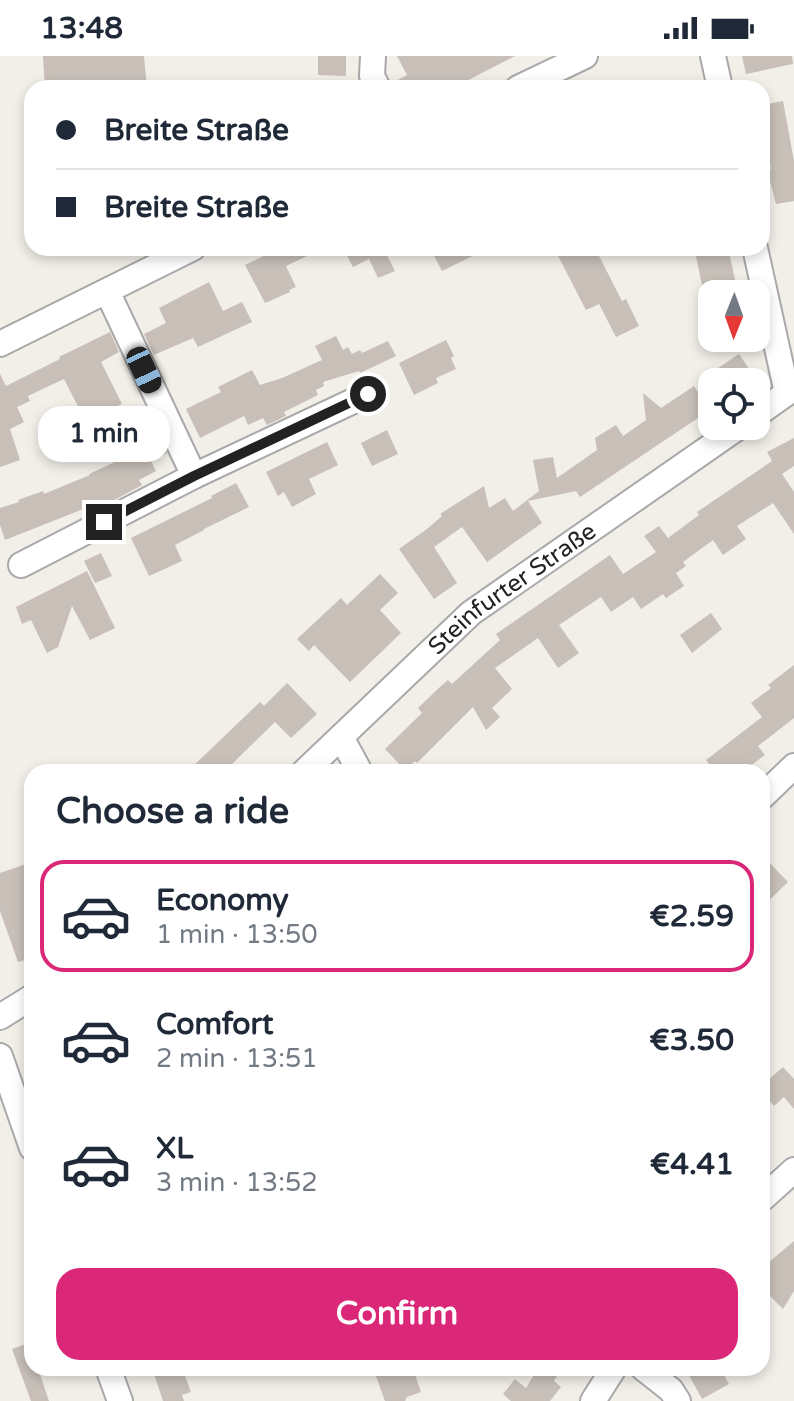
<!DOCTYPE html>
<html lang="en">
<head>
<meta charset="utf-8">
<style>
	body { margin:0; font-family:"Varela Round",sans-serif; background:#f6f6f7; color:#1f2937; height:100vh; display:flex; flex-direction:column; font-size:30px; white-space:nowrap }
	* { box-sizing:border-box; margin:0 }
	p { font-size:26px; color:#747a83 }
	.icon { flex:none; width:44px; height:44px; fill:none; stroke:currentColor; stroke-width:2; stroke-linecap:round; stroke-linejoin:round }
	.map { position:relative; flex:1; overflow:hidden }
	.panel { position:absolute; left:24px; top:708px; width:746px; height:612px; display:flex; flex-direction:column; background:#fff; border-radius:24px; box-shadow:0 4px 12px #0003 }
	.panel>* { flex:none }
	.banner { position:absolute; left:24px; top:24px; width:746px; height:176px; border-radius:24px; box-shadow:0 4px 12px #0003; display:grid; align-content:center; height:176px; padding:0 32px; background:#fff }
	.needle { width:52px; rotate:181deg }
	.tools { position:absolute; left:698px; top:224px; display:grid; gap:16px }
	.tools a { display:grid; place-items:center; width:72px; height:72px; border-radius:16px; background:#fff; box-shadow:0 4px 12px #0003; font-size:40px }
	.end { position:absolute; width:36px; height:36px; margin:-18px; border:10px solid #222; background:#fff; box-shadow:0 0 0 4px #fff }
	.from { border-radius:50% }
	.bubble { position:absolute; height:56px; border-radius:24px; background:#fff; box-shadow:0 4px 12px #0003; font-size:26px; font-weight:700; line-height:56px; text-align:center }
	.car { position:absolute; width:24px; height:48px; margin:-24px -12px; border-radius:10px; box-shadow:0 0 6px 2px #0007; background:linear-gradient(#222 24%,#8ab4d8 0 40%,#222 0 76%,#8ab4d8 0 86%,#222 0) }
	.banner b { display:flex; align-items:center; gap:28px; height:76px; font-size:30px }
	.banner b+b { border-top:2px solid #e0e1e3 }
	.banner i { width:20px; height:20px; background:#1f2937 }
	ul { padding:0; list-style:none }
	li { display:flex; align-items:center; gap:24px; height:112px; margin:0 16px 12px; padding:0 16px; border:4px solid transparent; border-radius:24px }
	li div { flex:1 }
	li b { display:block; font-size:30px }
	li em { font-style:normal; font-weight:700 }
	li.on { border-color:#db2777 }
	li>.icon { width:72px; height:72px; stroke-width:1.5 }
	h2 { padding:0 32px; font-size:36px; line-height:96px }
	.button { display:flex; gap:16px; margin-top:auto; padding:16px 32px }
	.button a { flex:1; height:92px; border-radius:24px; background:#db2777; color:#fff; font-size:32px; font-weight:700; line-height:92px; text-align:center }
	.status { display:flex; justify-content:space-between; align-items:center; height:56px; padding:0 40px; background:#fff; direction:ltr }
	.status svg { height:22px; fill:currentColor }
	.map>svg:first-child { display:block }
	.building { fill:#c7bfb8 }
	.lines { fill:none; stroke-linecap:round; stroke-linejoin:round }
	.street-casing { stroke:#a9a9a9; stroke-width:28 }
	.street { stroke:#fff; stroke-width:24 }
	.route { stroke:#222; stroke-width:10 }
	.labels { text-anchor:middle; dominant-baseline:central; stroke-width:7; stroke-linejoin:round; paint-order:stroke }
	.street-label { font-size:24px; fill:#222; stroke:#fff }
</style>
</head>
<body>
<div class="status"><b>13:48</b><svg viewBox="0 0 49 12"><path d="M0 12V9h3v3zM5 12V6h3v6zM10 12V3h3v9zM15 12V0h3v12zM26 1h20v11H26zM47 4h2v5h-2z"/></svg></div>
<div class="map">
<svg width="794" height="1345" viewBox="0 0 794 1345">
	<rect width="100%" height="100%" fill="#f2efe9"/>
	<!-- building -->
	<g class="building">
		<polygon points="43,0 144,0 147,32 45,32"/>
		<polygon points="318,0 346,0 346,20 318,19"/>
		<polygon points="397,0 515,0 453,32 393,32 392,27 407,19"/>
		<polygon points="742,0 792,0 793,8 746,18"/>
		<polygon points="783,45 794,105 794,145 776,148 767,114 771,113 762,65 762,49"/>
		<polygon points="280,192 324,192 286,210 296,231 289,234 290,236 265,247 245,209"/>
		<polygon points="343,192 391,192 385,195 395,215 378,222 369,203 353,211"/>
		<polygon points="430,192 489,192 442,215"/>
		<polygon points="554,192 595,192 622,245 626,243 639,270 616,281 599,248 586,254"/>
		<polygon points="713,192 728,192 736,228 703,234 695,196"/>
		<polygon points="209,226 223,255 242,246 252,266 198,291 193,282 154,299 144,278 166,267 159,252"/>
		<polygon points="110,276 119,296 101,306 122,348 85,364 64,323 28,340 30,345 17,351 24,366 10,373 20,404 0,411 0,318 6,330 60,303 59,301"/>
		<polygon points="336,280 343,294 348,291 352,298 360,294 362,297 388,285 396,300 360,317 359,315 323,326 324,330 316,334 318,339 284,356 286,360 267,369 263,362 248,369 244,360 200,382 186,353 221,336 218,331 252,314 260,329 282,322 322,304 315,290"/>
		<polygon points="446,284 454,300 451,302 456,313 436,322 438,327 414,339 399,307"/>
		<polygon points="739,298 758,326 697,326"/>
		<polygon points="694,330 710,354 580,441 576,435 528,445 542,467 487,506 462,471 434,491 457,527 434,543 399,493 427,473 442,460 440,458 484,430 489,452 505,442 513,455 539,435 533,404 553,401 557,422 597,394 595,382 616,369 623,380 646,364 643,337 661,352"/>
		<polygon points="123,369 142,379 155,372 167,397 151,405 156,415 139,424 142,429 133,434 103,450 101,446 5,484 0,469 0,452 19,446 18,444 43,435 44,438 90,419 89,418 136,396"/>
		<polygon points="387,374 398,398 372,410 361,387"/>
		<polygon points="794,382 794,410 782,418 794,436 794,478 773,447 737,470 746,483 723,499 713,484 683,506 686,510 676,517 684,530 666,542 663,538 641,553 633,541 611,556 601,541 559,569 579,597 558,612 538,582 495,612 512,633 492,652 500,661 486,674 473,651 417,707 415,705 405,714 385,693 422,657 418,652 441,630 448,624 452,628 500,584 496,578 610,499 623,518 656,496 644,480 659,470 668,482 699,459 697,456 772,405 767,396"/>
		<polygon points="327,386 338,409 309,423 316,438 292,451 284,436 278,440 266,416"/>
		<polygon points="236,427 249,451 204,473 204,474 175,489 182,505 149,520 131,482 212,442 211,440"/>
		<polygon points="101,497 112,520 95,527 84,505"/>
		<polygon points="87,515 115,572 90,584 72,550 58,591 47,597 31,564 22,568 16,551"/>
		<polygon points="380,518 398,537 380,554 401,577 350,626 314,589 309,595 297,583 341,542 347,549"/>
		<polygon points="711,557 722,573 692,597 680,579"/>
		<polygon points="794,609 794,662 758,690 765,699 742,716 715,716 706,704 762,661 751,647 771,632 768,629"/>
		<polygon points="287,627 317,658 291,682 275,666 232,708 240,716 187,716 260,646 264,650"/>
		<polygon points="762,799 788,826 762,851"/>
		<polygon points="32,806 32,902 18,906 0,855 0,817"/>
		<polygon points="783,1011 794,1023 794,1053 784,1041 774,1050 762,1036 762,1029"/>
		<polygon points="794,1185 794,1235 783,1253 762,1232 762,1212"/>
		<polygon points="29,1287 32,1296 32,1312 38,1312 49,1345 31,1345 12,1293"/>
		<polygon points="152,1312 182,1312 191,1336 182,1339 184,1345 163,1345"/>
		<polygon points="373,1312 413,1312 421,1336 407,1341 405,1345 385,1345"/>
		<polygon points="538,1312 562,1312 554,1325 561,1331 550,1345 511,1345 503,1338 515,1323 526,1332"/>
		<polygon points="685,1312 720,1312 729,1328 702,1343"/>
	</g>
	<g class="lines">
		<!-- street casing -->
		<g class="street-casing">
			<g id="street">
				<polyline points="373,0 372,20 378,32"/>
				<polyline points="713,0 720,32"/>
				<polyline points="518,32 585,0"/>
				<polyline points="755,192 787,337"/>
				<polyline points="107,235 194,420"/>
				<polyline points="0,288 193,192"/>
				<polyline points="756,359 794,332"/>
				<polyline points="21,509 194,420 368,338"/>
				<polyline points="341,681 360,716"/>
				<path id="s1" d="M304,716L471,557L740,370"/>
				<polyline points="762,741 794,710"/>
				<polyline points="0,961 32,941"/>
				<polyline points="0,1000 32,1092"/>
				<polyline points="762,1143 794,1114"/>
				<polyline points="108,1312 120,1345"/>
				<polyline points="643,1312 671,1334 678,1345"/>
				<polyline points="593,1345 614,1312"/>
			</g>
		</g>
		<!-- street -->
		<use href="#street" class="street"/>
	</g>
	<g class="lines">
		<!-- route -->
		<polyline class="route" points="104,466 194,420 368,338"/>
	</g>
	<g class="labels">
		<!-- street labels -->
		<g class="street-label">
			<text stroke="none"><textPath href="#s1" startOffset="278">Steinfurter Straße</textPath></text>
		</g>
	</g>
</svg>
<div class="tools">
<a><svg class="needle" viewBox="-14 -14 28 28"><path d="M0-13l5 13h-10z" fill="#e53935"/><path d="M0 13l5-13h-10z" fill="#747a83"/></svg></a>
<a><svg class="icon" aria-label="locate" viewBox="0 0 24 24"><circle cx="12" cy="12" r="6"/><path d="M12 2v4M12 18v4M2 12h4M18 12h4"/></svg></a>
</div>
<i class="end from" style="left:368px;top:338px"></i>
<i class="end" style="left:104px;top:466px"></i>
<div class="bubble" style="left:38px;top:350px;width:132px">1 min</div>
<i class="car" style="left:144px;top:314px;rotate:155deg"></i>
<div class="banner">
<b><i class="from"></i>Breite Straße</b>
<b><i></i>Breite Straße</b>
</div>
<section class="panel">
<h2>Choose a ride</h2>
<ul>
<li class="on"><svg class="icon" aria-label="car" viewBox="0 0 24 24"><path d="M5 17H2v-5l4-1 3-4h7l3 4 3 1v5h-3M9 17h6M6 11h13"/><circle cx="7" cy="17" r="2"/><circle cx="17" cy="17" r="2"/></svg><div><b>Economy</b><p>1 min · 13:50</p></div><em>€2.59</em></li>
<li><svg class="icon" aria-label="car" viewBox="0 0 24 24"><path d="M5 17H2v-5l4-1 3-4h7l3 4 3 1v5h-3M9 17h6M6 11h13"/><circle cx="7" cy="17" r="2"/><circle cx="17" cy="17" r="2"/></svg><div><b>Comfort</b><p>2 min · 13:51</p></div><em>€3.50</em></li>
<li><svg class="icon" aria-label="car" viewBox="0 0 24 24"><path d="M5 17H2v-5l4-1 3-4h7l3 4 3 1v5h-3M9 17h6M6 11h13"/><circle cx="7" cy="17" r="2"/><circle cx="17" cy="17" r="2"/></svg><div><b>XL</b><p>3 min · 13:52</p></div><em>€4.41</em></li>
</ul>
<div class="button"><a>Confirm</a></div>
</section>
</div>
</body>
</html>
